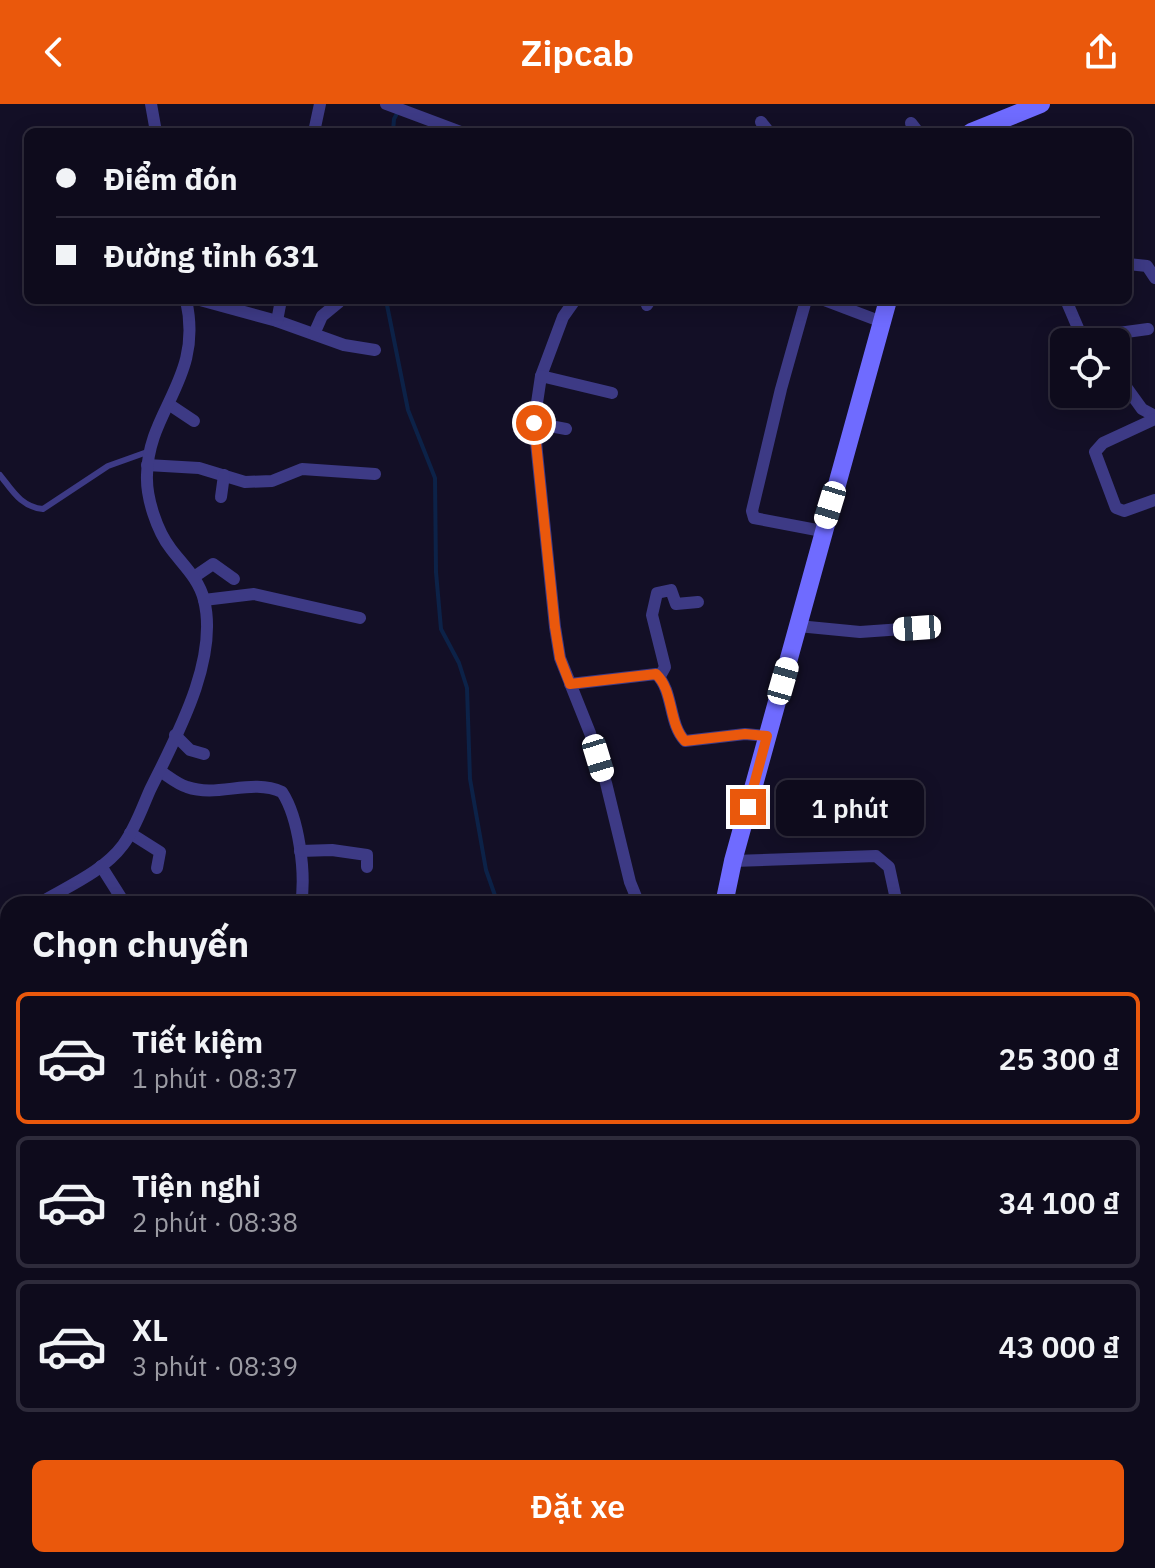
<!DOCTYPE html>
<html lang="vi">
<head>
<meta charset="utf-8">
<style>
	body { margin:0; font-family:"IBM Plex Sans",sans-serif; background:#1c1929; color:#f1f3f6; height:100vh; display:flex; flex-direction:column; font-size:30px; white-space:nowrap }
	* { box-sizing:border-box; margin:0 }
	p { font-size:26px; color:#9b9ba3 }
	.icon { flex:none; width:44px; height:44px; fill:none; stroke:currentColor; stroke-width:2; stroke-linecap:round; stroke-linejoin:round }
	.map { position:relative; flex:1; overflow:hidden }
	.drawer { position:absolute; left:0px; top:792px; width:1156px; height:672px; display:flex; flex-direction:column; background:#0e0b1c; border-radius:24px 24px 0 0; box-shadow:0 4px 20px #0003,0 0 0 2px #2e2b3b }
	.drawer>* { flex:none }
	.guide { position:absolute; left:24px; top:24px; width:1108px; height:176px; border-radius:12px; box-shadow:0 4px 20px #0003,0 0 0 2px #2e2b3b; display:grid; align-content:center; height:176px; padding:0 32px; background:#0e0b1c }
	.tools { position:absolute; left:1050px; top:224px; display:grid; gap:16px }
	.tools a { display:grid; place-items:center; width:80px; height:80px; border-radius:12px; background:#0e0b1c; box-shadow:0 4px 20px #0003,0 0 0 2px #2e2b3b; font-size:40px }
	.end { position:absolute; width:36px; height:36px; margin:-18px; border:10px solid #ea580c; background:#fff; box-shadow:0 0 0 4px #fff }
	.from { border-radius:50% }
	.bubble { position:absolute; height:56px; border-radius:12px; background:#0e0b1c; box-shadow:0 4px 20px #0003,0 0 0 2px #2e2b3b; font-size:26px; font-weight:600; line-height:56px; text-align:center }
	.car { position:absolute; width:24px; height:48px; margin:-24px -12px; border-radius:10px; box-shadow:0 0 6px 2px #0007; background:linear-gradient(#fff 24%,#345 0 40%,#fff 0 76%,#345 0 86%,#fff 0) }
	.guide b { display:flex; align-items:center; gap:28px; height:76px; font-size:30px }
	.guide b+b { border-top:2px solid #2e2b3b }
	.guide i { width:20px; height:20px; background:#f1f3f6 }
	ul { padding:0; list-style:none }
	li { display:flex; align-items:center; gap:24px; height:132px; margin:0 16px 12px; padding:0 16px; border:4px solid #2e2b3b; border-radius:12px }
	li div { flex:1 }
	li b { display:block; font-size:30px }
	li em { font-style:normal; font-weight:600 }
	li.selected { border-color:#ea580c }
	li>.icon { width:72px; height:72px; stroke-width:1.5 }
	h2 { padding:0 32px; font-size:36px; line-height:96px }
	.action { display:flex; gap:16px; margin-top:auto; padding:16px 32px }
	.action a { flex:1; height:92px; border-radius:12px; background:#ea580c; color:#fff; font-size:32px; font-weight:600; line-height:92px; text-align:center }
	header { display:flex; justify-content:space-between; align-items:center; height:104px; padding:0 32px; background:#ea580c; color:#fff; font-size:36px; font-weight:600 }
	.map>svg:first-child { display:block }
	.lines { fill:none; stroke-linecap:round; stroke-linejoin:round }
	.stream { stroke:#0c2248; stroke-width:4 }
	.service { stroke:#3d3a85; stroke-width:6 }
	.minor { stroke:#3d3a85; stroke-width:12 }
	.secondary { stroke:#6f6bff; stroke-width:18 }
	.route { stroke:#ea580c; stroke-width:10 }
</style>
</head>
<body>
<header><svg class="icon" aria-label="back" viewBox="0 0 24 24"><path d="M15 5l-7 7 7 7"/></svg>Zipcab<svg class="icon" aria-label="share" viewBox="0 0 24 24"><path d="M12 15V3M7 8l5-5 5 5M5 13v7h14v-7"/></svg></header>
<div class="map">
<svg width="1155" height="1464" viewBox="0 0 1155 1464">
	<rect width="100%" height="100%" fill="#130f26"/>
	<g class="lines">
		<!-- stream -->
		<g class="stream">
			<polyline points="393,28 394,15 399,6"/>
			<polyline points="386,196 408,306 435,374 436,468 441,525 459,559 467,584 470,675 486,766 498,800"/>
			<polyline points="516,1464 520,1456"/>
		</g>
		<!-- service -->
		<path class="service" d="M0,371C12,386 21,403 43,405L108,362L150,347"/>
		<!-- minor -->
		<g class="minor">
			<polyline points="151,0 156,28"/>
			<polyline points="386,0 461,28"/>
			<polyline points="761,18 769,28"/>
			<polyline points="911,19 918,28"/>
			<polyline points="314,28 320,0"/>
			<polyline points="1128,160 1147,162 1155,174"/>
			<polyline points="200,196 277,217 344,241 375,246"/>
			<polyline points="575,196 563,213 541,272 534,319 555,523 560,554 590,629 606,679 630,778 639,800"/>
			<polyline points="806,196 781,285 752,407 754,414 822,427"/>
			<polyline points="824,196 882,218"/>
			<polyline points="1066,196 1084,238"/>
			<polyline points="647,201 650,196"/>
			<polyline points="277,217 281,196"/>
			<polyline points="314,230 322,212 339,198"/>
			<polyline points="1082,234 1148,225"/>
			<polyline points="1116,269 1142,305 1155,312"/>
			<polyline points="541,272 612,289"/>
			<polyline points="170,301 194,317"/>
			<polyline points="1155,315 1103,339 1095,348 1116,404 1124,407 1155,396"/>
			<polyline points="534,319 566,325"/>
			<polyline points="147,361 199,364 245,378 272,377 302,365 375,370"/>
			<polyline points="221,393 224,371"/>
			<polyline points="194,473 213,460 234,475"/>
			<polyline points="204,496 254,490 360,514"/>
			<polyline points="798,522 860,528 917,524"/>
			<polyline points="660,572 665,563 652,511 657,489 671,486 676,500 698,498"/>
			<path d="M570,580L656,570C674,587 668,619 685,637L745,630L767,632"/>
			<polyline points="175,631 190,646 204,650"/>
			<path d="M160,667C168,672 177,680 187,683C218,694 251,674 282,688C299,714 306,769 301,800"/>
			<polyline points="130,729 160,748 157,764"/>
			<polyline points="300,747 332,746 367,751 367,763"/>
			<polyline points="733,757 876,752 889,763 897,800"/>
			<polyline points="101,762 125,800"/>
			<path d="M38,800C66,783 103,768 123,741C135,725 142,704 150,686C176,633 219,556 204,496C199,475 183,461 171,445C157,427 146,394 147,371C148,305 204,275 186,196"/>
			<polyline points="0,818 8,815"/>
			<polyline points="0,845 7,859"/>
			<polyline points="0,937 8,935"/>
			<polyline points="1148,1122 1155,1139"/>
			<polyline points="0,1192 8,1203"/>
			<polyline points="1148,1236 1155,1232"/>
			<polyline points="0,1304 8,1298"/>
			<polyline points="0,1382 8,1377"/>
			<polyline points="73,1456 81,1464"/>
			<polyline points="954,1456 955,1464"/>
			<polyline points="45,1464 56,1456"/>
			<polyline points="235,1464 237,1456"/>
		</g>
		<!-- secondary -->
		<g class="secondary">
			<polyline points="971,28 1041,0"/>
			<polyline points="724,800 733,757 888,196"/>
			<polyline points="683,1464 686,1456"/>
		</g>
	</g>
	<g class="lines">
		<!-- route -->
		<path class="route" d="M534,319L555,523L560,554L570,580L656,570C674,587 668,619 685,637L745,630L767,632L748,703"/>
	</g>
</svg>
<div class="tools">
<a><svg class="icon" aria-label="locate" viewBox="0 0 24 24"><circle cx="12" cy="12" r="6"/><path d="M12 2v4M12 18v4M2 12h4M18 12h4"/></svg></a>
</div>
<i class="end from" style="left:534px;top:319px"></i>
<i class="end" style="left:748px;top:703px"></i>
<div class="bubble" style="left:776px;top:676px;width:148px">1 phút</div>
<i class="car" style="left:830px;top:401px;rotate:197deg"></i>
<i class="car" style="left:917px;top:524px;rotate:266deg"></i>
<i class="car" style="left:783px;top:577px;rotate:16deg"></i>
<i class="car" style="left:598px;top:654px;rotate:163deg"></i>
<div class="guide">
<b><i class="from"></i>Điểm đón</b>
<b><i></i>Đường tỉnh 631</b>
</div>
<section class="drawer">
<h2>Chọn chuyến</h2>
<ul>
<li class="selected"><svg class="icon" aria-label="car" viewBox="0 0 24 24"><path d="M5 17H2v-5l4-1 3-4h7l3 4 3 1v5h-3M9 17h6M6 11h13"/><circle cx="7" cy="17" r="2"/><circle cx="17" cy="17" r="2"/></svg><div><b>Tiết kiệm</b><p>1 phút · 08:37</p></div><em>25 300 ₫</em></li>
<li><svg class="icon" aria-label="car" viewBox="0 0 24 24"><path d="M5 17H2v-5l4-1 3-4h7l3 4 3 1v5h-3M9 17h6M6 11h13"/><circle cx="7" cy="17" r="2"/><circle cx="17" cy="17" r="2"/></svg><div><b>Tiện nghi</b><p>2 phút · 08:38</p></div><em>34 100 ₫</em></li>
<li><svg class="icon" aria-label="car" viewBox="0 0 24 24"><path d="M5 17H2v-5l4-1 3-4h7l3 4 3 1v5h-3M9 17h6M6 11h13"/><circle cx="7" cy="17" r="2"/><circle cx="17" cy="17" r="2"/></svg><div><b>XL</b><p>3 phút · 08:39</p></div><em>43 000 ₫</em></li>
</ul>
<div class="action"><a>Đặt xe</a></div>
</section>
</div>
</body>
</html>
